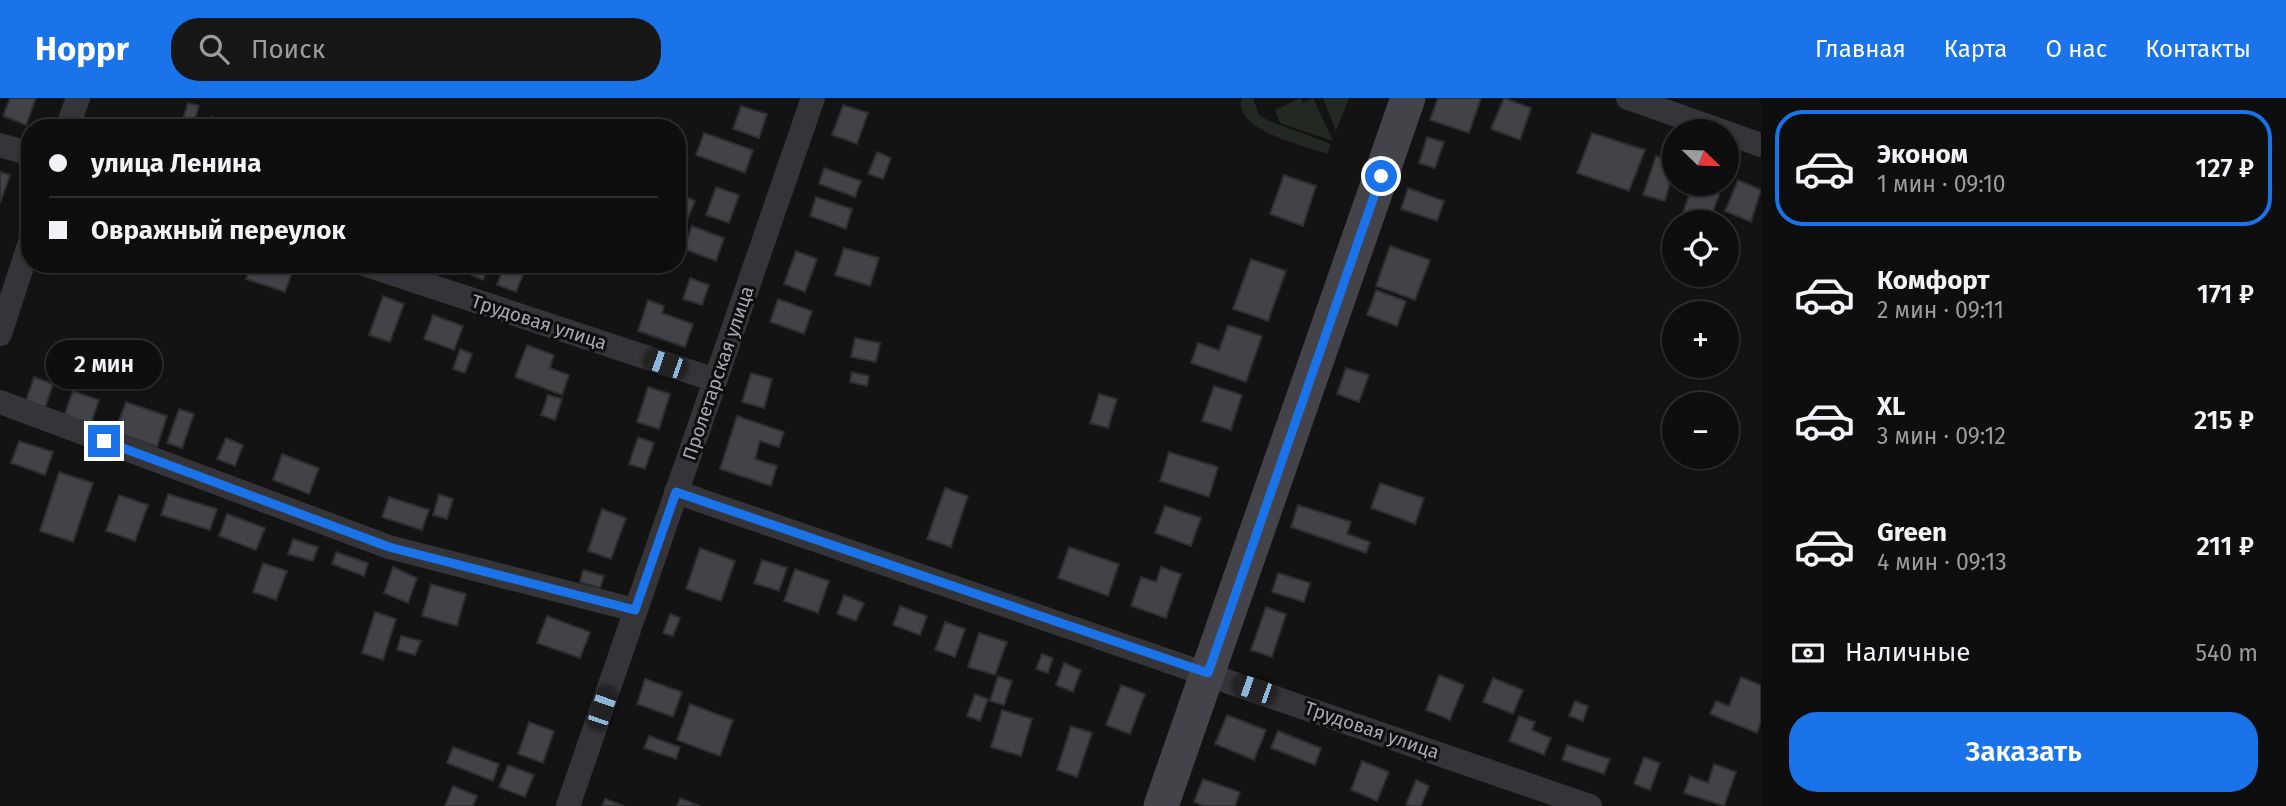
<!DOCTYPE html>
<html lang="ru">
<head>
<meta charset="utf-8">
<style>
	body { margin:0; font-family:"Fira Sans",sans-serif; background:#171718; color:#f1f3f6; height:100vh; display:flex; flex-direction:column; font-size:26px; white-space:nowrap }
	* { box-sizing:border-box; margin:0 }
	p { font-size:23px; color:#9b9c9e }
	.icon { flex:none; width:38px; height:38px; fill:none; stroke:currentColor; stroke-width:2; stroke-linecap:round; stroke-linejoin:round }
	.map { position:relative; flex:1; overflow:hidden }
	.details { display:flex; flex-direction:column; background:#0e0e0f; width:525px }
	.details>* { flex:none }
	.hud { position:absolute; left:21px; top:21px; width:665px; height:154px; border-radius:28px; box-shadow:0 2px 5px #0004,0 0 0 2px #2e2e2f; display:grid; align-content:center; height:154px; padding:0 28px; background:#0e0e0f }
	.needle { width:46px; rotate:113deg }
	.controls { position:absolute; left:1662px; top:21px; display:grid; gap:14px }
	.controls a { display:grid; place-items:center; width:77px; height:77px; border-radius:50%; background:#0e0e0f; box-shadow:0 2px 5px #0004,0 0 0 2px #2e2e2f; font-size:35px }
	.end { position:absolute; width:32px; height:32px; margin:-16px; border:9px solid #1a73e8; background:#fff; box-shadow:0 0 0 4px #fff }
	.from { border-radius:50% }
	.bubble { position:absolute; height:49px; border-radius:24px; background:#0e0e0f; box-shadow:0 2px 5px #0004,0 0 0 2px #2e2e2f; font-size:23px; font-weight:600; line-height:49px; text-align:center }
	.car { position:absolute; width:21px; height:42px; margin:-21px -10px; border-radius:9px; box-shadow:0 0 5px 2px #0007; background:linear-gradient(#222 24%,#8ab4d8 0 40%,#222 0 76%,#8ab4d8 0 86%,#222 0) }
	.hud b { display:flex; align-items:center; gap:24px; height:66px; font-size:26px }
	.hud b+b { border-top:2px solid #2e2e2f }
	.hud i { width:18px; height:18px; background:#f1f3f6 }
	ul { padding:12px 0 0; list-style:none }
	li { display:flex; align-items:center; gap:21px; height:116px; margin:0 14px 10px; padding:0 14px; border:4px solid transparent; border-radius:28px }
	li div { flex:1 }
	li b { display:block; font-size:26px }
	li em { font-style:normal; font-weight:600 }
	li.on { border-color:#1a73e8 }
	li>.icon { width:63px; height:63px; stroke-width:1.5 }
	.pay { display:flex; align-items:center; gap:18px; height:77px; padding:0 28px; font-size:26px }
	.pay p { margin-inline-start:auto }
	.primary-button { display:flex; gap:14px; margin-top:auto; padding:14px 28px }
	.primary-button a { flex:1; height:80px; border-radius:28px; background:#1a73e8; color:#fff; font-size:28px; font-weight:600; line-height:80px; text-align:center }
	header { display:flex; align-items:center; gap:42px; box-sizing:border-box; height:98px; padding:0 35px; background:#1a73e8; color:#fff }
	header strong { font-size:33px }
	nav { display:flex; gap:38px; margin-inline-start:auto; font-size:24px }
	.search { width:490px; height:63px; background:#171718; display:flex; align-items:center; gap:18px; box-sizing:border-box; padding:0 24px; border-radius:28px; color:#9b9c9e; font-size:26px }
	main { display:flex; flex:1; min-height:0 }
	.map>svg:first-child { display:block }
	.green { fill:#222923 }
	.building { fill:#424347; stroke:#2e2d30; stroke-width:2 }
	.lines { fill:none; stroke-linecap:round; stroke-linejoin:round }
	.street { stroke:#353539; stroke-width:24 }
	.secondary { stroke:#434349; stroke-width:35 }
	.route { stroke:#1a73e8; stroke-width:9 }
	.labels { text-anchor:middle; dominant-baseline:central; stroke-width:6; stroke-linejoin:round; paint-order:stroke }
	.street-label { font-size:19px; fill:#a6a8b3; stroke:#0e0e0f }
</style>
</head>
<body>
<header>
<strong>Hoppr</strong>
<div class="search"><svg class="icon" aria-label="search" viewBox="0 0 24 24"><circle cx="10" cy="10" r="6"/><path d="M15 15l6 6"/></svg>Поиск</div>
<nav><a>Главная</a><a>Карта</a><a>О нас</a><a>Контакты</a></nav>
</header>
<main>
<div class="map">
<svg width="1761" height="708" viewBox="0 0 1761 708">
	<rect width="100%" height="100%" fill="#131314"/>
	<!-- green -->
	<g class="green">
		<path d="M1242,0H1253L1259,17L1267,22L1331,46L1327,56C1306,48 1231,32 1242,0Z"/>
		<polygon points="1300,0 1303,5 1313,0 1333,43 1280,25 1275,12"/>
		<polygon points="1323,0 1349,0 1336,33"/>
	</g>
	<!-- building -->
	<g class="building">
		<polygon points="10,0 36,0 26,27 3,18"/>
		<polygon points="1438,0 1481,0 1469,35 1430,22"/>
		<polygon points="1504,0 1531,10 1520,42 1491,31"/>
		<polygon points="188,5 199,8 192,30 180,30"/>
		<polygon points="843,7 868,15 857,46 832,37"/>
		<polygon points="741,8 767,16 759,40 733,31"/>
		<polygon points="211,19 224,24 222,30 207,30"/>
		<polygon points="414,23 430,30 411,30"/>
		<polygon points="704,35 753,52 745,75 696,57"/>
		<polygon points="1592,35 1645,52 1629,93 1577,75"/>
		<polygon points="1427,39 1444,44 1435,70 1419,65"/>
		<polygon points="877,54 891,60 883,81 868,76"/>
		<polygon points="1656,58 1675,66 1665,103 1643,97"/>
		<polygon points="824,70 861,83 855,99 819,86"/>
		<polygon points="0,74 10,77 0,105"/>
		<polygon points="1284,77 1316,88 1303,128 1270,116"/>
		<polygon points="1738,82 1761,92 1751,124 1725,113"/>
		<polygon points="1693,86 1723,86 1709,124 1683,115"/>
		<polygon points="716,89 739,97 729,125 706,117"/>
		<polygon points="1408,90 1444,103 1437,123 1401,111"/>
		<polygon points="679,96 695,103 687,122 677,118"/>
		<polygon points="816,99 852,111 846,131 810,118"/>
		<polygon points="692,128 724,140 716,163 684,151"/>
		<polygon points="1390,148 1430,162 1415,202 1376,188"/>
		<polygon points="844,150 879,160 870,188 835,177"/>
		<polygon points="796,153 817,161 805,194 784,186"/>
		<polygon points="1251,161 1286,173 1268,223 1233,211"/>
		<polygon points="251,166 294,169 285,194 246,181"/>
		<polygon points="447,166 489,166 483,182"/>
		<polygon points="505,166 525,171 516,194 497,187"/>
		<polygon points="690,180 709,187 702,207 683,201"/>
		<polygon points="1376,192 1406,203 1397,228 1367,217"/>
		<polygon points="383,198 404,206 390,244 369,237"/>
		<polygon points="778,201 812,213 804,236 770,224"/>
		<polygon points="648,202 664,208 662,215 693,226 685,249 638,233"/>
		<polygon points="433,217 463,228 454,252 424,241"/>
		<polygon points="1228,227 1262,238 1246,284 1191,265 1198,245 1219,252"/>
		<polygon points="855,240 880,245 876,264 851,259"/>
		<polygon points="527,247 554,257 550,270 569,277 562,297 515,279"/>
		<polygon points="460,251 472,256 465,275 453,271"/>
		<polygon points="1346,270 1369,277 1359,304 1337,296"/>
		<polygon points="852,274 869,278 867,288 850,284"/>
		<polygon points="751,275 772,281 764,310 742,304"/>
		<polygon points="34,279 53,286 44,313 25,306"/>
		<polygon points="1214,288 1242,297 1231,332 1202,323"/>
		<polygon points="648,289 670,296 659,331 637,324"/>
		<polygon points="73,293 99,302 90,328 64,318"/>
		<polygon points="1099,296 1117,301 1108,330 1090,325"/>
		<polygon points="548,297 562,301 555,322 541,317"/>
		<polygon points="126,304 167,318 157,349 115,334"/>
		<polygon points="179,311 194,316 182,350 167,345"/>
		<polygon points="737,318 784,334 779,349 760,343 755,361 777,368 771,388 720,371"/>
		<polygon points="638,339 654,345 645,371 629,366"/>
		<polygon points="226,340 243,347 235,368 217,361"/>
		<polygon points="19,343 53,354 45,377 11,365"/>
		<polygon points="1169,354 1218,369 1209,399 1160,383"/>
		<polygon points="282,356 319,370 309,396 273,382"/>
		<polygon points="59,374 93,385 73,444 40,433"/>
		<polygon points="1380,385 1424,400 1415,426 1371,410"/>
		<polygon points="945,390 968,398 951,449 927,441"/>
		<polygon points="168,396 217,411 210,432 161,417"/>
		<polygon points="439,396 453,401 447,421 433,417"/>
		<polygon points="119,397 148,407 135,443 106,433"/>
		<polygon points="389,399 429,412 422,432 382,419"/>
		<polygon points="1298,407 1351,424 1347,436 1370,444 1366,455 1291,429"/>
		<polygon points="1165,408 1201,420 1191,448 1155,435"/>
		<polygon points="602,411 626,420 611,461 588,453"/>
		<polygon points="227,416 265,430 256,452 219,438"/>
		<polygon points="293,441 318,449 313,463 288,456"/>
		<polygon points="1069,449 1119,466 1108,498 1058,480"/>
		<polygon points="700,450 735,463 721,503 686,491"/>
		<polygon points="336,454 368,465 364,478 332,466"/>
		<polygon points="762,462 787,470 779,493 754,485"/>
		<polygon points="263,465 287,473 276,502 253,494"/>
		<polygon points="393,469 417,480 408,505 384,495"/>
		<polygon points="1161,469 1181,476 1166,520 1131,508 1141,479 1156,484"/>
		<polygon points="795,471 829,483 818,515 784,503"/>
		<polygon points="583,472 604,478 600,490 580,484"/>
		<polygon points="1278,475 1310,485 1304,504 1272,494"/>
		<polygon points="431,486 466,496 457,528 422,518"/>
		<polygon points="844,497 864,505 856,523 837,516"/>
		<polygon points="900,508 927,518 920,537 893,527"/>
		<polygon points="1266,509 1286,516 1272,559 1251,552"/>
		<polygon points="375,514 396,521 383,562 362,555"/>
		<polygon points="670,516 680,520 673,538 663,535"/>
		<polygon points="547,518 590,534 580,560 537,545"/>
		<polygon points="945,524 965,531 955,559 935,552"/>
		<polygon points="979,535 1007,544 995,577 968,569"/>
		<polygon points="401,538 421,543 415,557 397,552"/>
		<polygon points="1042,556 1053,560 1048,575 1036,571"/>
		<polygon points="1064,565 1081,572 1073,594 1056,587"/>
		<polygon points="1439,577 1464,587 1450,622 1426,612"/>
		<polygon points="998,578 1012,583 1004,607 990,603"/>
		<polygon points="1741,579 1761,587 1761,623 1757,635 1710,616 1716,603 1729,608"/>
		<polygon points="1493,580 1523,592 1513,616 1483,604"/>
		<polygon points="645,581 682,594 673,619 637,606"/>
		<polygon points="1121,587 1145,596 1130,636 1106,627"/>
		<polygon points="975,596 988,601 980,623 967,618"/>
		<polygon points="1575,603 1588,608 1583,623 1569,618"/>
		<polygon points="690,606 733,622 720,658 677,642"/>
		<polygon points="1002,612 1032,621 1021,658 991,649"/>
		<polygon points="1227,617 1266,632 1254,662 1215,646"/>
		<polygon points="1519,618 1535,624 1532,632 1551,640 1544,657 1509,643"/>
		<polygon points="529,624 554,633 543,665 518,656"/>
		<polygon points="1071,628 1092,635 1077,679 1057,672"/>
		<polygon points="1278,633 1321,650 1315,667 1271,650"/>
		<polygon points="649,638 680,649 676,661 644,650"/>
		<polygon points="1567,647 1610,661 1604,676 1562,662"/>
		<polygon points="453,649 499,666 493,683 447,665"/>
		<polygon points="1644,659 1660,665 1650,692 1634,686"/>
		<polygon points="1362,663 1389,674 1377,703 1351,692"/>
		<polygon points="1714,666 1736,674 1724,708 1684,695 1690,678 1708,685"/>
		<polygon points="508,667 534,677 525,699 499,689"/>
		<polygon points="1203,681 1240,694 1235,708 1204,708 1194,704"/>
		<polygon points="1416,682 1429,688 1421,708 1410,708 1406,706"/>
		<polygon points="453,688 477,698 473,708 445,708"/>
		<polygon points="680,700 700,708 677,708"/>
		<polygon points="605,701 624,708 602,708"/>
	</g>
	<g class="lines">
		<!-- street -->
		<g class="street">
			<polyline points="1628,0 1722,33"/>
			<polyline points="67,30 78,0"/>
			<polyline points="1727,35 1761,47"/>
			<polyline points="0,47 30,56"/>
			<polyline points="364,166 715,282"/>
			<polyline points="0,236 30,144"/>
			<polyline points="0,304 389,449 635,512"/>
			<polyline points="676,394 1590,708"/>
			<polyline points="568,708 813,0"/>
		</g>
		<!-- secondary -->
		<polyline class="secondary" points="1161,708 1408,0"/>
	</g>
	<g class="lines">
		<!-- route -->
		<polyline class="route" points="104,343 389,449 635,512 676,394 1208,575 1381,78"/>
	</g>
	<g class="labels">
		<!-- street labels -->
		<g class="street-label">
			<text transform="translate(539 224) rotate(18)">Трудовая улица</text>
			<text transform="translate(718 275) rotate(-71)">Пролетарская улица</text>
			<text transform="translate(1372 632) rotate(19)">Трудовая улица</text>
		</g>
	</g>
</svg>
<div class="controls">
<a><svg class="needle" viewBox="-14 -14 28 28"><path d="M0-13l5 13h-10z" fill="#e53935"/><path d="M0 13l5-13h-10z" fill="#9b9c9e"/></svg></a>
<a><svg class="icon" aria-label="locate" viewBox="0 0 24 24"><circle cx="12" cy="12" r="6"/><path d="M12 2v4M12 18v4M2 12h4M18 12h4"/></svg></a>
<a>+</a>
<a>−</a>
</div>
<i class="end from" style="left:1381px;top:78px"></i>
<i class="end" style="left:104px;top:343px"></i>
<div class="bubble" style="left:46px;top:242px;width:116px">2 мин</div>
<i class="car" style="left:665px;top:266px;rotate:289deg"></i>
<i class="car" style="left:1254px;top:591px;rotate:289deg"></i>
<i class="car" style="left:602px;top:610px;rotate:19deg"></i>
<div class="hud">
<b><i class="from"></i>улица Ленина</b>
<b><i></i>Овражный переулок</b>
</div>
</div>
<section class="details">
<ul>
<li class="on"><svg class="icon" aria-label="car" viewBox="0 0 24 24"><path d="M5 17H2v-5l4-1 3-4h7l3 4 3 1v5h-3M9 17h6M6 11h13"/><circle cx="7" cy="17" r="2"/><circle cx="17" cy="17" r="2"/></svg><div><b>Эконом</b><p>1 мин · 09:10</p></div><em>127 ₽</em></li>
<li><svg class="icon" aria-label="car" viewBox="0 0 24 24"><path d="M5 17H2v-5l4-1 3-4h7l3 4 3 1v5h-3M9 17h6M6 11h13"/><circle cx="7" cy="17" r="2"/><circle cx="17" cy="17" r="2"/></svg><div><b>Комфорт</b><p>2 мин · 09:11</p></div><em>171 ₽</em></li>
<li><svg class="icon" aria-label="car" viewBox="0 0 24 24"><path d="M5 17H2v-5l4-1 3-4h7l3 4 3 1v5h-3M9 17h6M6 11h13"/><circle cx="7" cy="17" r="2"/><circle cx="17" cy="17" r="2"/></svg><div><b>XL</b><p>3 мин · 09:12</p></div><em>215 ₽</em></li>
<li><svg class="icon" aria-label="car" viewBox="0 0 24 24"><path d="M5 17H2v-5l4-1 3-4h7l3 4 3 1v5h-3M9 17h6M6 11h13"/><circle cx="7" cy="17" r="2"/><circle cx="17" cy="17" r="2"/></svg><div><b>Green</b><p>4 мин · 09:13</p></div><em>211 ₽</em></li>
</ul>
<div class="pay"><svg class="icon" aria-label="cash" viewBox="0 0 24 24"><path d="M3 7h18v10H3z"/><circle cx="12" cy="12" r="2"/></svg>Наличные<p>540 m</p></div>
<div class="primary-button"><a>Заказать</a></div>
</section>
</main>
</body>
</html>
